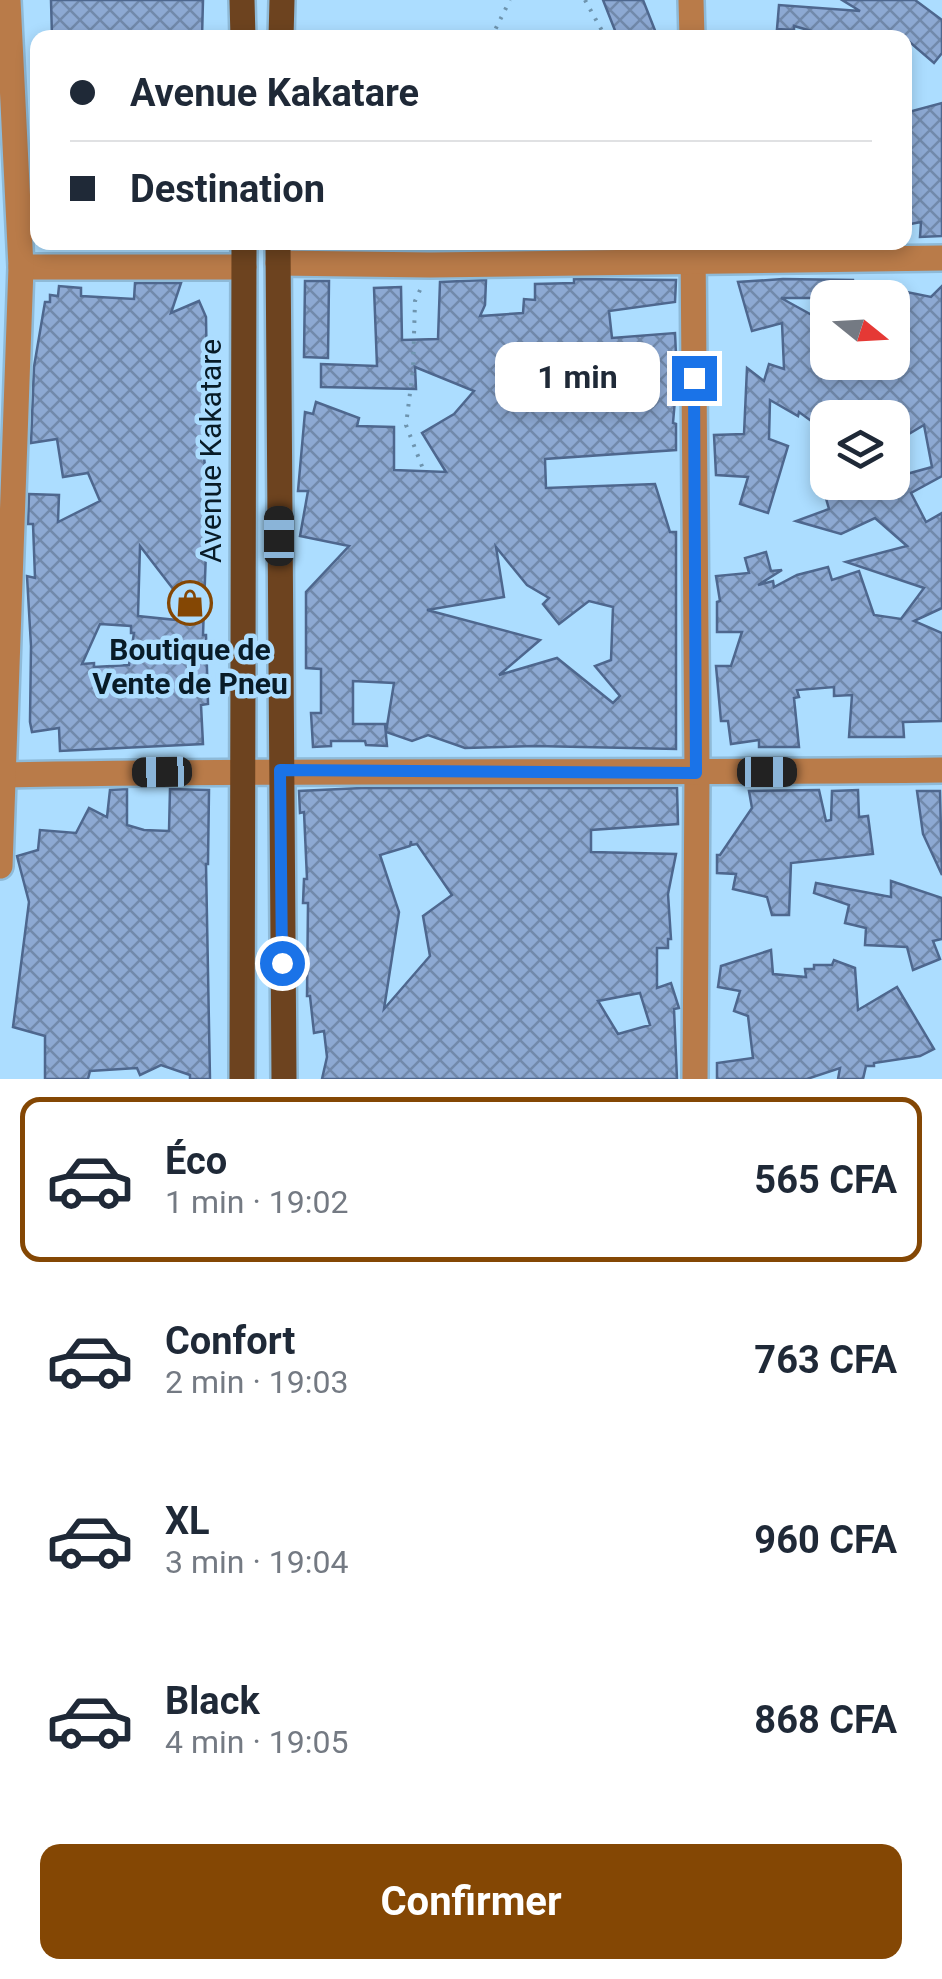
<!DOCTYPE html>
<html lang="fr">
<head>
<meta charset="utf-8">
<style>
	body { margin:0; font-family:Roboto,sans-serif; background:#f6f6f7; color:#1f2937; height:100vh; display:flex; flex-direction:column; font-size:38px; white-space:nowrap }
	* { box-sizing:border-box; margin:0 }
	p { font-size:32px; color:#747a83 }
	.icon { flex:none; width:55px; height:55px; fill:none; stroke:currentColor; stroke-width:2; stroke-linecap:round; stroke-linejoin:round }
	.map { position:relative; height:1079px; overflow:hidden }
	.panel { display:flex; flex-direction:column; background:#fff; flex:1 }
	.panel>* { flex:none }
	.guide { position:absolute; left:30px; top:30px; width:882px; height:220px; border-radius:20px; box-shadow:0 5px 15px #0003; display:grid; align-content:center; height:220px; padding:0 40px; background:#fff }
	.needle { width:65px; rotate:108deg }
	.tools { position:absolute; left:810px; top:280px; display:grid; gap:20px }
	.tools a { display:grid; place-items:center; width:100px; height:100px; border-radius:20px; background:#fff; box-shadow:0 5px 15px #0003; font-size:50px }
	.end { position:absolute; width:45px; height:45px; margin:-22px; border:12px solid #1a73e8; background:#fff; box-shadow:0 0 0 5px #fff }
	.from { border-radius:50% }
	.bubble { position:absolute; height:70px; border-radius:20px; background:#fff; box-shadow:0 5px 15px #0003; font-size:32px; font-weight:700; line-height:70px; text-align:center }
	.car { position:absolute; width:30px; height:60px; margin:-30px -15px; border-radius:12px; box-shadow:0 0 8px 2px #0007; background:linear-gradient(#222 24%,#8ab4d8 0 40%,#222 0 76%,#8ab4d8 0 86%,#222 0) }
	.guide b { display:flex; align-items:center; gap:35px; height:95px; font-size:38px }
	.guide b+b { border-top:2px solid #e0e1e3 }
	.guide i { width:25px; height:25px; background:#1f2937 }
	ul { padding:18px 0 0; list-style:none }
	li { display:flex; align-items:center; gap:30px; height:165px; margin:0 20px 15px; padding:0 20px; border:5px solid transparent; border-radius:20px }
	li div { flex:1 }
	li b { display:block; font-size:38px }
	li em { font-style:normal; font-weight:700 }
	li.current { border-color:#844704 }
	li>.icon { width:90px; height:90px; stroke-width:1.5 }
	.primary-button { display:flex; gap:20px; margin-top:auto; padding:20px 40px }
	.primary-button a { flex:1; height:115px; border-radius:20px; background:#844704; color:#fff; font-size:40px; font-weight:700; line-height:115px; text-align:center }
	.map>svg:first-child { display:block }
	.building { fill:url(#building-cross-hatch); stroke:#4e678e; stroke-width:2.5; fill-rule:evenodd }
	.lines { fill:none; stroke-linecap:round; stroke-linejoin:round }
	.minor-casing { stroke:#8ebad8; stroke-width:30 }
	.major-casing { stroke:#8ebad8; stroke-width:30 }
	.path { stroke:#6e94ae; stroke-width:4; stroke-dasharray:2.5 8; stroke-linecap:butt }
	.minor { stroke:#b97b49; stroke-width:25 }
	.major { stroke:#6d431f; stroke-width:25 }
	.route { stroke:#1a73e8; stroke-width:12 }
	.labels { text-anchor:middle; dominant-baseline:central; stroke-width:9; stroke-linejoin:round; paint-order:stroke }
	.street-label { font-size:30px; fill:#081b27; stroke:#acddff }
	.poi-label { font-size:30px; font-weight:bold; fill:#081b27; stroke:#acddff }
</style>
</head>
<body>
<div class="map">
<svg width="942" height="1079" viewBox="0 0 942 1079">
	<defs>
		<pattern id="building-cross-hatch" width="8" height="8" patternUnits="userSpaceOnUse" patternTransform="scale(2.5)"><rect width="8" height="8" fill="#8da9d3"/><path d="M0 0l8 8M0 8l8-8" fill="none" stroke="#7189ab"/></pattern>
	</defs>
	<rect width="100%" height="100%" fill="#acddff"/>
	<!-- building -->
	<g class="building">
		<polygon points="51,0 203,0 202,38 52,38"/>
		<polygon points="603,0 643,0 658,38 618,38"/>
		<polygon points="842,0 915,0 942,20 942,53 934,63 905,38 836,38 794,26 794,30 777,29 779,5 860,11"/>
		<polygon points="942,103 942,236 920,237 921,222 905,225 905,113"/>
		<path d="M574,279L676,280L675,302L609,311L612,338L675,333L677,376L673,423L676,424V450L545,459L546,488L655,484L670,532H676V749L535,746L465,748L428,735L412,741L386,732L394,683L353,681V724H385L387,746L366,745L365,741H331V746L313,747L311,713H321V669L306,668V592L349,546L300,536L308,491H298L305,412L313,414L316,402L359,418L357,426L394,427V470L446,472L422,433L454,414L474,391L415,367L416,389L321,387V364L377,366L374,288L401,287L402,340L438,339L440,282L486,280L485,305L480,316L523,313L524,299L535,300V284L574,283ZM496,547L527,585L549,598L543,604L559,624L589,601L613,607L611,660L595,666L620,696L613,703L557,658L499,675L540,640L427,610L504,597Z"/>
		<polygon points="783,279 853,280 855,298 781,298 828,324 828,362 892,362 892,345 903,319 892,316 892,289 931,297 942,286 942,476 911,493 926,522 942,513 942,608 914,621 942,633 942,721 903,722 904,737 849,737 852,695 834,696 834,687 797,690 799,697 794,698 799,747 759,747 759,740 731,744 728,721 721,721 716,666 731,666 742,632 717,632 717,602 720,601 716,576 749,573 745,558 766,552 771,571 782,570 758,585 773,581 774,587 797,575 828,567 832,580 859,571 874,615 901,619 924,588 846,562 907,546 875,518 841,534 796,521 829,509 823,488 838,482 885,485 892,482 892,478 932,467 924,425 907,435 894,414 881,418 828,418 828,433 799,412 798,416 770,400 769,439 788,446 768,513 740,504 748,477 716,475 714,435 744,434 747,368 764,381 769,364 784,369 782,323 752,331 738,282"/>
		<polygon points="305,281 329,281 328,358 304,357"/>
		<path d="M135,283H181L171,313L199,301L206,317L207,378L202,438L208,495L203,635H206L208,704L201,705L203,744L60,751L59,728L32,732L30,722L31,646L27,576L35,578L33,524H28L29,494L59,495L58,522L100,501L88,473L63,477L57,439L31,443L34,367L45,302H50V295L58,296L59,286L81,288V296L134,299ZM140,546L177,594V620L138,616ZM100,624L131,626V633H134L129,665L94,667V663L82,664Z"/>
		<path d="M362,788H677L678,824L591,830V852L676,854L668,894L671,939H668V948H657V988L671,983L679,1008L674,1009L677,1079H322L327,1057L324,1031L314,1033L310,996H307L308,903H303L304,879H307L304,812L300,813L299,791ZM411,841V845L417,844L452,895L423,916L430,956L384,1009L399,912L380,855L410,846ZM640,993L650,1025L618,1034L598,1001Z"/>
		<polygon points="127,789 127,825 144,830 169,831 170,789 209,790 208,864 206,864 210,1079 190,1079 190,1075 161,1065 140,1075 137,1068 90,1071 88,1079 45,1079 45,1036 13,1027 29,902 17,856 38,850 40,830 76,833 89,808 107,817 110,790"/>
		<polygon points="819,790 826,821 831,820 832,791 858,790 859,817 868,816 873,854 791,863 789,915 772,915 767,897 733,889 736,874 717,873 717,855 720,855 752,808 749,791"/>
		<polygon points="917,791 940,791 942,875 923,834"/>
		<polygon points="891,881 942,898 942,939 933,941 940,959 913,970 907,947 865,945 866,928 845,923 849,905 814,893 816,883 891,897"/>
		<polygon points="771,950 773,974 806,977 805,969 814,969 814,965 832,965 834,960 855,968 858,1010 897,987 934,1049 920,1056 874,1063 874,1066 866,1066 863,1079 838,1079 840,1068 807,1079 717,1079 717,1063 753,1058 748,1016 734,1011 740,991 718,987 721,966"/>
	</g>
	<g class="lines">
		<!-- minor casing -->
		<g class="minor-casing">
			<g id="minor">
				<polyline points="691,0 692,38"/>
				<polyline points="693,242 697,773 695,1079"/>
				<polyline points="278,263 430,265 942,258"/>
				<polyline points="21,267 244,267"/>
				<path d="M4,775C316,769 629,774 942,770"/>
				<polyline points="0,866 21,267 8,0"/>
			</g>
		</g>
		<!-- major casing -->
		<g class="major-casing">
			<g id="major">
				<polyline points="242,0 243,38"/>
				<polyline points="281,38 282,0"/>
				<polyline points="278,242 284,1079"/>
				<polyline points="242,1079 244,242"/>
			</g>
		</g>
		<!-- path -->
		<g class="path">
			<polyline points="585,0 606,38"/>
			<polyline points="491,38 510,0"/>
			<polyline points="420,290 415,301 413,369 406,425 425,474"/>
		</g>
		<!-- minor -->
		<use href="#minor" class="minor"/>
		<!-- major -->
		<use href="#major" class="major"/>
	</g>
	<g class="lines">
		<!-- route -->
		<polyline class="route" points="282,963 280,770 696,773 694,378"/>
	</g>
	<!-- icons -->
	<defs>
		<g id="shop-ring" transform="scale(2.25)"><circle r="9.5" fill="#acddff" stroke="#844704" stroke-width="1.5"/><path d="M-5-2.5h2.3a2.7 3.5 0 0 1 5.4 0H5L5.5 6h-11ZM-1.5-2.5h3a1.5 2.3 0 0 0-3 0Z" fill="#844704"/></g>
	</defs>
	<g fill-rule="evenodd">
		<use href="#shop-ring" x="190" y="603"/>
	</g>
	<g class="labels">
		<!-- street labels -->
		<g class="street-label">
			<text transform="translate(210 451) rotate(-90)">Avenue Kakatare</text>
		</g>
		<!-- poi labels -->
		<g class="poi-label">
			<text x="190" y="649">Boutique de<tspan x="190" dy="34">Vente de Pneu</tspan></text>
		</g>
	</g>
</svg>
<div class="tools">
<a><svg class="needle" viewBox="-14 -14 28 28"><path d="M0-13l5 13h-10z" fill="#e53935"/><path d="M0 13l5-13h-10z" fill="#747a83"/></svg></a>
<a><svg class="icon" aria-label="layers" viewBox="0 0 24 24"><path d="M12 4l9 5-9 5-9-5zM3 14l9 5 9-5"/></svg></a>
</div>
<i class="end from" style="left:282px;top:963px"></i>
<i class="end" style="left:694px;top:378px"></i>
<div class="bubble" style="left:495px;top:342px;width:165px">1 min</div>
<i class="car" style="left:279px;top:536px;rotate:0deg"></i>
<i class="car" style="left:162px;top:772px;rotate:269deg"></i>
<i class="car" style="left:767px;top:772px;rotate:90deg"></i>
<div class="guide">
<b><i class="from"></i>Avenue Kakatare</b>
<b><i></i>Destination</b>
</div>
</div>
<section class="panel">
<ul>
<li class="current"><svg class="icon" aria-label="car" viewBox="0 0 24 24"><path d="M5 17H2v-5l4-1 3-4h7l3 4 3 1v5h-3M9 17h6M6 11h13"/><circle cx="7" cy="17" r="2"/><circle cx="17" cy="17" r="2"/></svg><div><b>Éco</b><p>1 min · 19:02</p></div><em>565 CFA</em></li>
<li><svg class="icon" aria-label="car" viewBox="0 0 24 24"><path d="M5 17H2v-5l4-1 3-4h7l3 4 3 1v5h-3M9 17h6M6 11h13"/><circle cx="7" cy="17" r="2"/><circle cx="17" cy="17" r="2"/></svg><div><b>Confort</b><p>2 min · 19:03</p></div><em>763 CFA</em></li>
<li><svg class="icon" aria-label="car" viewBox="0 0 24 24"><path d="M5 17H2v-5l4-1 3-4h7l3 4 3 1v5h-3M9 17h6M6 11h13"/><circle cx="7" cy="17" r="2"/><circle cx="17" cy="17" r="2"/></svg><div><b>XL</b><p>3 min · 19:04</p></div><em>960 CFA</em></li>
<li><svg class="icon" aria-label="car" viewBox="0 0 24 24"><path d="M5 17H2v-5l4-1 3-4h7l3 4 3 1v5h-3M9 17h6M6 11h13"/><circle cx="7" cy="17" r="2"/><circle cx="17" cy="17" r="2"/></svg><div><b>Black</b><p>4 min · 19:05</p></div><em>868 CFA</em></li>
</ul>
<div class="primary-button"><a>Confirmer</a></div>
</section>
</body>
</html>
